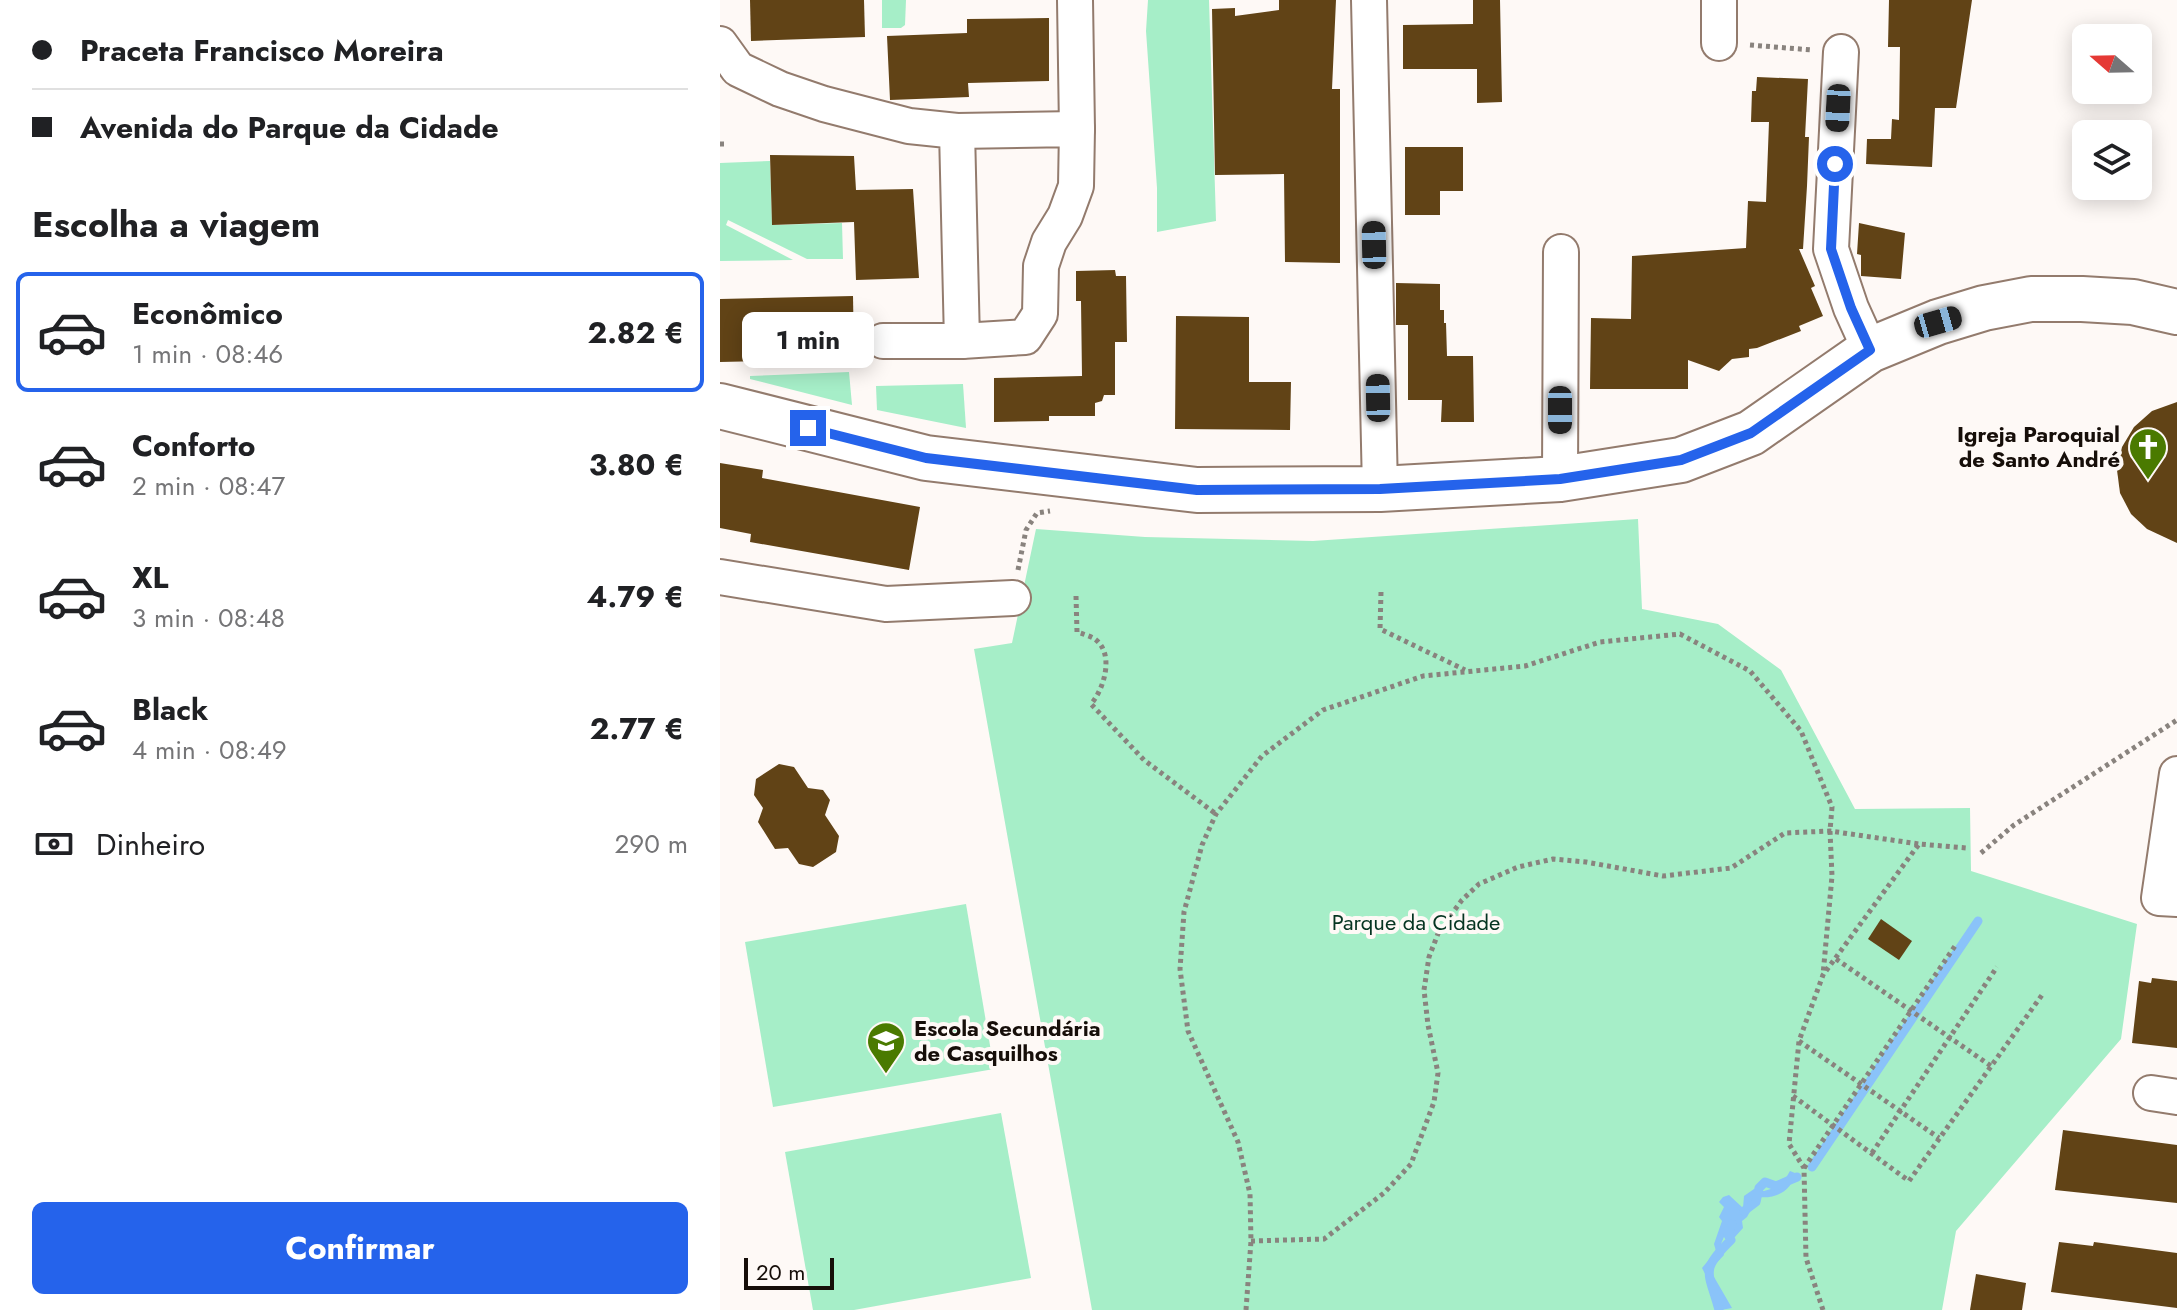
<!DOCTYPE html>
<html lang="pt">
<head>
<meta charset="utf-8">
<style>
	body { margin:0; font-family:Jost,sans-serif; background:#f2f2f2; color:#202124; height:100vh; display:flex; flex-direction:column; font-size:30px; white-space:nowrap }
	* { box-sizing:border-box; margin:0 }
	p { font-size:26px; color:#757577 }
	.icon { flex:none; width:44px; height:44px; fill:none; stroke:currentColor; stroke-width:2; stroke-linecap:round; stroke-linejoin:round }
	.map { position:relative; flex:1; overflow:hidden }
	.side { display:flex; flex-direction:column; background:#fff; width:720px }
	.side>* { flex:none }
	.guide { display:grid; align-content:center; height:176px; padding:0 32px; background:#fff }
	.needle { width:52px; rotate:290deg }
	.tools { position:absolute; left:1352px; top:24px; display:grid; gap:16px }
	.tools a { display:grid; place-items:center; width:80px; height:80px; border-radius:12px; background:#fff; box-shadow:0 4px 20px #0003; font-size:40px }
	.scale { position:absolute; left:24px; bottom:20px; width:90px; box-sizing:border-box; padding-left:8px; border:4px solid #160e09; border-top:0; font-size:22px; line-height:28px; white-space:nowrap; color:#160e09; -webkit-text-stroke:6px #fef9f6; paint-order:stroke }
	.end { position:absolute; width:36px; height:36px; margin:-18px; border:10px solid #2563eb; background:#fff; box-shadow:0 0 0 4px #fff }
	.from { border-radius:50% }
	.bubble { position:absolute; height:56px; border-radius:12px; background:#fff; box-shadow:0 4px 20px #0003; font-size:26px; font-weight:700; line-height:56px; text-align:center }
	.car { position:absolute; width:24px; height:48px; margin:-24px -12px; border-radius:10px; box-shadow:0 0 6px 2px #0007; background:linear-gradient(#222 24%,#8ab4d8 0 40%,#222 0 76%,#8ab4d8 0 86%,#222 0) }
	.guide b { display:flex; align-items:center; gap:28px; height:76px; font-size:30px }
	.guide b+b { border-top:2px solid #e0e0e0 }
	.guide i { width:20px; height:20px; background:#202124 }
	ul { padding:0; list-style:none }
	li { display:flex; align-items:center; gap:24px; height:120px; margin:0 16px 12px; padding:0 16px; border:4px solid transparent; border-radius:12px }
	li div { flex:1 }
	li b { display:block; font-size:30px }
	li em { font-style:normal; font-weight:700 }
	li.selected { border-color:#2563eb }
	li>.icon { width:72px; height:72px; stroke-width:1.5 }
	h2 { padding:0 32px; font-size:36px; line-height:96px }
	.pay { display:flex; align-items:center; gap:20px; height:88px; padding:0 32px; font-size:30px }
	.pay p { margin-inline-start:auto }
	.primary-button { display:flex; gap:16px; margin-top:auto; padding:16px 32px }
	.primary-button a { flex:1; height:92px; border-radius:12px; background:#2563eb; color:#fff; font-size:32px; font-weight:700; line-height:92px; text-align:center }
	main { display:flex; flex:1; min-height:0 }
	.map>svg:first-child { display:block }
	.green { fill:#a6eec8 }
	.water { fill:#8ac3f9 }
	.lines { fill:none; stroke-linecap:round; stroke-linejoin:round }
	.stream { stroke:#8ac3f9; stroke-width:9 }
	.building { fill:#614316 }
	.street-casing { stroke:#937b6d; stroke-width:38 }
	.secondary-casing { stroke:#937b6d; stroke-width:48 }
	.path { stroke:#89837e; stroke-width:5; stroke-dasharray:4 4; stroke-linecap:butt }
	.street { stroke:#fff; stroke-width:34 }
	.secondary { stroke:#fff; stroke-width:44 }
	.route { stroke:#2563eb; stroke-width:10 }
	.labels { text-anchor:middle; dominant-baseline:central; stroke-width:8; stroke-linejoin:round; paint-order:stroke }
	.poi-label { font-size:22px; font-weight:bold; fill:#160e09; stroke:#fef9f6; text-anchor:end }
	.park-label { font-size:22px; fill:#053421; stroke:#fef9f6 }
</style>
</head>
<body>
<main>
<section class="side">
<div class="guide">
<b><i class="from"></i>Praceta Francisco Moreira</b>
<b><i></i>Avenida do Parque da Cidade</b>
</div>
<h2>Escolha a viagem</h2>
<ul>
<li class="selected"><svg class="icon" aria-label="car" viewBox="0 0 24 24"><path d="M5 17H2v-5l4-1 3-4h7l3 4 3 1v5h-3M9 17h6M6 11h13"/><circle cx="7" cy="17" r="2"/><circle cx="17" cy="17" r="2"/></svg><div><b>Econômico</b><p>1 min · 08:46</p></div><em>2.82 €</em></li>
<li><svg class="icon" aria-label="car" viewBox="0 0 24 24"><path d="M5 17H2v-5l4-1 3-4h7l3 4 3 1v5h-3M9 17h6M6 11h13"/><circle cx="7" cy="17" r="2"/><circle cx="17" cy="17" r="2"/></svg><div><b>Conforto</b><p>2 min · 08:47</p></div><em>3.80 €</em></li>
<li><svg class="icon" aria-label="car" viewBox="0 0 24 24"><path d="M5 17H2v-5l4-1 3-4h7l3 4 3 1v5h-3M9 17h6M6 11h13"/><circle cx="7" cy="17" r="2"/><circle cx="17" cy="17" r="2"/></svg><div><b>XL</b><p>3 min · 08:48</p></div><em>4.79 €</em></li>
<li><svg class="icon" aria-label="car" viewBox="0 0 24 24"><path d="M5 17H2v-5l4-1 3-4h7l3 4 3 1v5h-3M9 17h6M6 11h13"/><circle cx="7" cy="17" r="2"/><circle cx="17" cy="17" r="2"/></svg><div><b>Black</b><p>4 min · 08:49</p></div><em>2.77 €</em></li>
</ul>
<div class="pay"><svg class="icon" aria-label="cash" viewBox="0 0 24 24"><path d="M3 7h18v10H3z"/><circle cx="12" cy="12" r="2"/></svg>Dinheiro<p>290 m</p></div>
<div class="primary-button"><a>Confirmar</a></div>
</section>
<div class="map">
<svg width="1457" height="1310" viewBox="0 0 1457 1310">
	<rect width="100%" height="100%" fill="#fef9f6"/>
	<!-- green -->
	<g class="green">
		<polygon points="162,0 186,0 185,25 181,28 162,28"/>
		<polygon points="428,0 489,0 496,221 437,232 437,188 426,31"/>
		<polygon points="50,161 52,225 122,223 123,259 87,259 8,220 6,225 73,260 0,261 0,163"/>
		<polygon points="129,372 132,405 30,379 30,376"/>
		<polygon points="243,384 246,428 157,410 156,386"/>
		<polygon points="918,519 922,609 998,624 1061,670 1135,809 1250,808 1251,871 1417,924 1401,1039 1236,1231 1222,1310 372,1310 254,649 292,643 316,529 425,537 593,541"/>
		<polygon points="246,904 274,1069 53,1107 25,942"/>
		<polygon points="281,1113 311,1278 134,1310 93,1310 65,1152"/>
	</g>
	<!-- water -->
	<path class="water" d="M1070,1171L1075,1173C1072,1191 1056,1199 1038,1197L1027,1217L1022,1221L1023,1228L1014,1238L1006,1232L1001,1244L1004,1255L990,1270L1012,1308L1001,1310L1002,1306L982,1268L996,1251L994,1244L1002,1221L999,1217L1004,1207L999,1202L1003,1197L1009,1195L1023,1208L1024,1196L1034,1189L1044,1191L1061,1186Z"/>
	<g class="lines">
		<!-- stream -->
		<g class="stream">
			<polyline points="1092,1167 1258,921"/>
			<polyline points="1024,1211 1036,1202 1039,1188 1045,1182 1056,1186 1077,1177"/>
			<path d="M999,1310C989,1272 979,1271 1011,1240L1008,1235L1012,1224"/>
		</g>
	</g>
	<!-- building -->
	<g class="building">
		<polygon points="30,0 144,0 145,37 31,41"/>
		<polygon points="559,0 616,0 612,89 620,89 620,263 565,262 564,174 495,175 492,9 515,8 515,16 559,10"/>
		<polygon points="753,0 780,0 782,102 757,103 757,69 683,69 683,25 753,24"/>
		<polygon points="1169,0 1252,0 1236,108 1215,108 1212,167 1146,164 1147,139 1171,139 1172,119 1179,120 1180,47 1168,47"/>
		<polygon points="329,18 329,81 248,83 249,97 170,100 167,36 247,33 247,19"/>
		<polygon points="1037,77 1088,79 1085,137 1089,137 1087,186 1083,249 1079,249 1095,286 1091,288 1103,316 1079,326 1081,331 1037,348 1029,349 1029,357 1012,359 999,371 968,360 968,389 870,389 871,318 911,319 912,256 1026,248 1028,201 1046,202 1049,122 1031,122 1032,91 1036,91"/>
		<polygon points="685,147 743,147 743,191 720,191 720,215 685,215"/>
		<polygon points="50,155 134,156 136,190 193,189 199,278 136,280 134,222 52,225"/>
		<polygon points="1139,223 1185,233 1181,279 1141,276 1141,255 1137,254"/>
		<polygon points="395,270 396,276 406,276 407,342 395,342 395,395 384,395 382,401 375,403 375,416 329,416 329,421 274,422 274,378 362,376 361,301 356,301 356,271"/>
		<polygon points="676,283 720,284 720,310 724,310 724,323 726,323 727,356 753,356 754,422 721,422 722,400 688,400 688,325 676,325"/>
		<polygon points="133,296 134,359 0,362 0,299"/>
		<polygon points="456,316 529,317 529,382 571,382 570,430 455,429"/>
		<polygon points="1457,402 1457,543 1427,529 1411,514 1400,493 1397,470 1402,447 1414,427 1432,411"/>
		<polygon points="0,463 43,470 42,478 200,507 189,570 30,542 31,534 0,528"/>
		<polygon points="59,764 74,767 88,788 103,790 110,800 105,815 119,836 116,852 93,867 79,864 68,848 55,849 38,822 43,808 34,795 36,779"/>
		<polygon points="1161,919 1192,941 1179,960 1148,939"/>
		<polygon points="1432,978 1457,981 1457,1048 1412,1043 1419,981 1431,983"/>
		<polygon points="1343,1130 1457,1145 1457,1203 1335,1190"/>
		<polygon points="1339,1242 1373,1246 1374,1242 1457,1253 1457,1308 1331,1292"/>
		<polygon points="1256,1274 1306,1283 1302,1310 1250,1310"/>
	</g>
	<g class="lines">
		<!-- street casing -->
		<g class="street-casing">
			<g id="street">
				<polyline points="355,0 357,129"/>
				<polyline points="649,0 660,489"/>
				<polyline points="999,43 999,0"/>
				<polyline points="0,44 18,69 60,89 104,104 189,126 237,131 357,129 356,186 345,216 329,242 321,266 320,314 305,337 242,341 237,131"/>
				<polyline points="1121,52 1111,249 1131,308 1150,350"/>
				<polyline points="163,341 242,341"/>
				<polyline points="840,479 841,252"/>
				<polyline points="0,577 166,604 293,598"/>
				<polyline points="1457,774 1439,898 1457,899"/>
				<polyline points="1431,1093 1457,1097"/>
			</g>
		</g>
		<!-- secondary casing -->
		<g class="secondary-casing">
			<polyline id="secondary" points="0,406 206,458 477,490 660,489 840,479 961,460 1031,433 1150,350 1218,322 1264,308 1311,299 1362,299 1413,302 1457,312"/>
		</g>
		<!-- path -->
		<g class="path">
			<polyline points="1030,45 1092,50"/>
			<polyline points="0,144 7,144"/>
			<polyline points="298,570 306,530 317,513 330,511"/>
			<polyline points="661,592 660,629 745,670"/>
			<path d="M356,596L357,632C363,634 370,636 375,639C395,654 384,689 371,704L424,760L496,814"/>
			<polyline points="1261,853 1294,825 1457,720"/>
			<polyline points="1116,959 1271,1066"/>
			<polyline points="1079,1041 1219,1138"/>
			<polyline points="1073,1096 1189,1181 1322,995"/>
			<polyline points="1152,1153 1277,967"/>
			<polyline points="1084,1168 1235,946"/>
			<polyline points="531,1241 604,1239 664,1193 691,1164 714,1102 718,1073 708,1025 704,990 709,957 719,931 742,900 759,884 798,867 833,859 866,862 943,876 1011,868 1065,833 1110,831 1199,844"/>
			<polyline points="526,1310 531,1241 530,1194 518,1142 468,1031 460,969 464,912 482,845 496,814 542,756 603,710 703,676 805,666 880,642 960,634 1030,671 1081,731 1112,807 1110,831 1112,876 1103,975"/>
			<polyline points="1103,1310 1086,1258 1084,1168 1069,1144 1079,1041 1103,975 1199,844 1247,848"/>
		</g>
		<!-- street -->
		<use href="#street" class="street"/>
		<!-- secondary -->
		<use href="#secondary" class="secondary"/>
	</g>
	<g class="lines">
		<!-- route -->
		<polyline class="route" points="88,428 206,458 477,490 660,489 840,479 961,460 1031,433 1150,350 1131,308 1111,249 1115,164"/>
	</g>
	<!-- icons -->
	<defs>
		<g id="church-pin" transform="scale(2)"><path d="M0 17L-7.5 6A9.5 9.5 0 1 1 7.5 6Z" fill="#4a7a00" stroke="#fef9f6"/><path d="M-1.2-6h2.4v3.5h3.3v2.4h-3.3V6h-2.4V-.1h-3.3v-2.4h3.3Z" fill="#fff"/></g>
		<g id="school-pin" transform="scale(2)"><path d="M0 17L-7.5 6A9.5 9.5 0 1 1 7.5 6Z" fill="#4a7a00" stroke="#fef9f6"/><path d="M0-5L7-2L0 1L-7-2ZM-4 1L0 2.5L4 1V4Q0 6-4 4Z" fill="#fff"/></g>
	</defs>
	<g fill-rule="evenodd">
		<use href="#church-pin" x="1428" y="447"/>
		<use href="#school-pin" x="166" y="1041"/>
	</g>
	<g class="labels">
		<!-- poi labels -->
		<g class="poi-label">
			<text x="1400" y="434">Igreja Paroquial<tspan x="1400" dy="25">de Santo André</tspan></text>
			<text x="194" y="1028" text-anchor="start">Escola Secundária<tspan x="194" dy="25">de Casquilhos</tspan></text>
		</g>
		<!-- park labels -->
		<g class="park-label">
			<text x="696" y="922">Parque da Cidade</text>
		</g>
	</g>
</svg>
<div class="tools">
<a><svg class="needle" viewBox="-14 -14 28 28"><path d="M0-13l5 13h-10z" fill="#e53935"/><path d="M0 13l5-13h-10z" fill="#757577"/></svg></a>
<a><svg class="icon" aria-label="layers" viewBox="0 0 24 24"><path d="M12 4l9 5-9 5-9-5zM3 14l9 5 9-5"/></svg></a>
</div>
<div class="scale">20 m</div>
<i class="end from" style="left:1115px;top:164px"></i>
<i class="end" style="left:88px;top:428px"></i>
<div class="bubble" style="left:22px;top:312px;width:132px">1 min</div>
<i class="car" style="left:1118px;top:108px;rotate:183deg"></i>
<i class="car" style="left:654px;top:245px;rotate:359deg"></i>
<i class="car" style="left:1218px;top:322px;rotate:74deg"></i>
<i class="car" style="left:658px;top:398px;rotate:359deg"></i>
<i class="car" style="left:840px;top:410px;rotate:180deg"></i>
</div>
</main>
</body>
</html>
